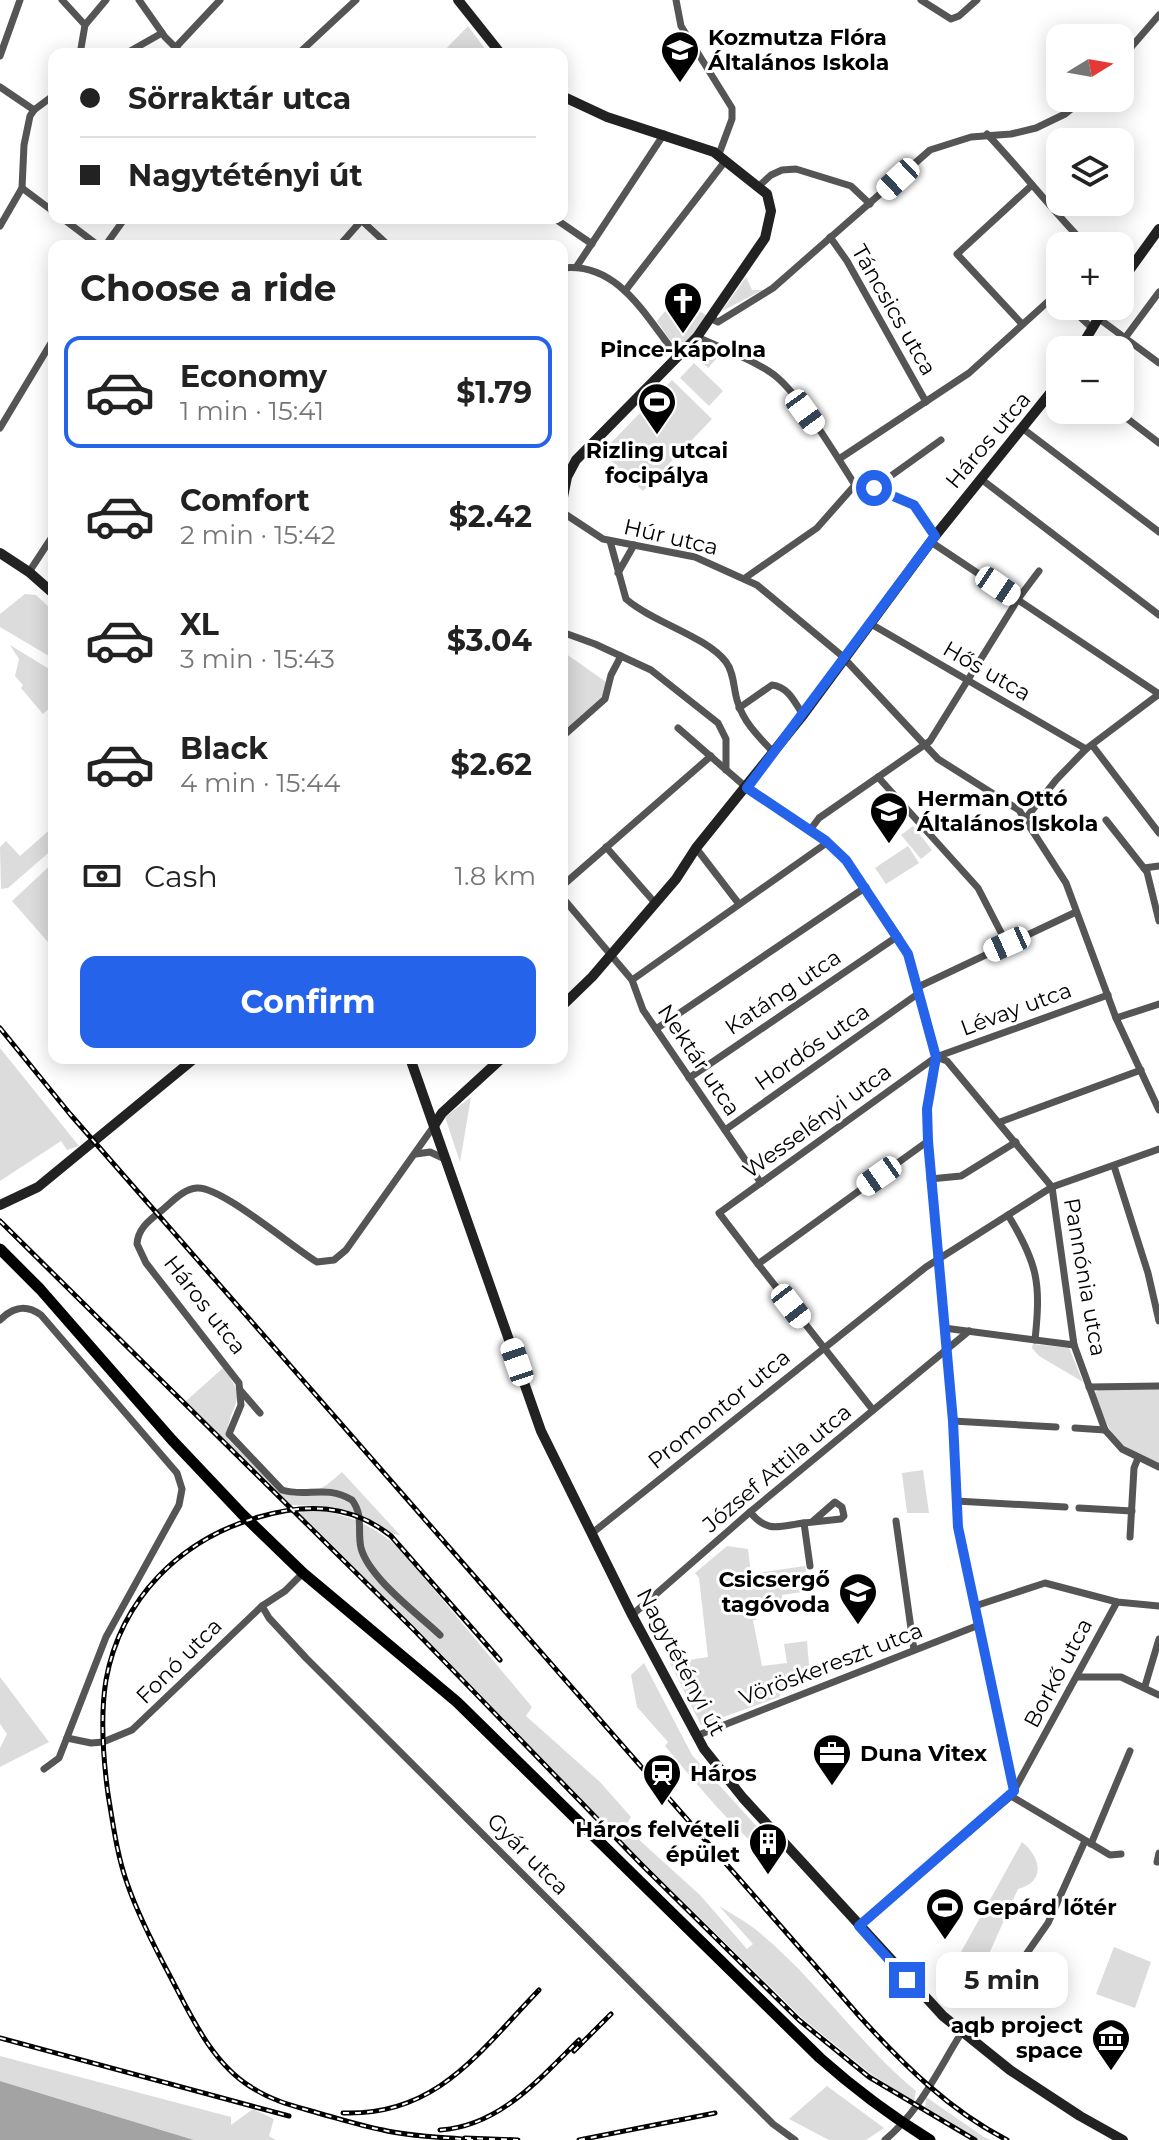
<!DOCTYPE html>
<html lang="en">
<head>
<meta charset="utf-8">
<style>
	body { margin:0; font-family:Montserrat,sans-serif; background:#f2f2f2; color:#222; height:100vh; display:flex; flex-direction:column; font-size:30px; white-space:nowrap }
	* { box-sizing:border-box; margin:0 }
	p { font-size:26px; color:#767676 }
	.icon { flex:none; width:44px; height:44px; fill:none; stroke:currentColor; stroke-width:2; stroke-linecap:round; stroke-linejoin:round }
	.map { position:relative; flex:1; overflow:hidden }
	.sheet { position:absolute; left:48px; top:240px; width:520px; height:824px; display:flex; flex-direction:column; background:#fff; border-radius:16px; box-shadow:0 4px 20px #0003 }
	.sheet>* { flex:none }
	.guide { position:absolute; left:48px; top:48px; width:520px; height:176px; border-radius:16px; box-shadow:0 4px 20px #0003; display:grid; align-content:center; height:176px; padding:0 32px; background:#fff }
	.needle { width:52px; rotate:79deg }
	.buttons { position:absolute; left:1046px; top:24px; display:grid; gap:16px }
	.buttons a { display:grid; place-items:center; width:88px; height:88px; border-radius:16px; background:#fff; box-shadow:0 4px 20px #0003; font-size:40px }
	.end { position:absolute; width:36px; height:36px; margin:-18px; border:10px solid #2563eb; background:#fff; box-shadow:0 0 0 4px #fff }
	.from { border-radius:50% }
	.bubble { position:absolute; height:56px; border-radius:16px; background:#fff; box-shadow:0 4px 20px #0003; font-size:26px; font-weight:700; line-height:56px; text-align:center }
	.car { position:absolute; width:24px; height:48px; margin:-24px -12px; border-radius:10px; box-shadow:0 0 6px 2px #0007; background:linear-gradient(#fff 24%,#345 0 40%,#fff 0 76%,#345 0 86%,#fff 0) }
	.guide b { display:flex; align-items:center; gap:28px; height:76px; font-size:30px }
	.guide b+b { border-top:2px solid #e0e0e0 }
	.guide i { width:20px; height:20px; background:#222 }
	ul { padding:0; list-style:none }
	li { display:flex; align-items:center; gap:24px; height:112px; margin:0 16px 12px; padding:0 16px; border:4px solid transparent; border-radius:16px }
	li div { flex:1 }
	li b { display:block; font-size:30px }
	li em { font-style:normal; font-weight:700 }
	li.active { border-color:#2563eb }
	li>.icon { width:72px; height:72px; stroke-width:1.5 }
	h2 { padding:0 32px; font-size:36px; line-height:96px }
	.pay { display:flex; align-items:center; gap:20px; height:88px; padding:0 32px; font-size:30px }
	.pay p { margin-inline-start:auto }
	.cta { display:flex; gap:16px; margin-top:auto; padding:16px 32px }
	.cta a { flex:1; height:92px; border-radius:16px; background:#2563eb; color:#fff; font-size:32px; font-weight:700; line-height:92px; text-align:center }
	.map>svg:first-child { display:block }
	.green { fill:#dcdcdc }
	.water { fill:#a3a3a3 }
	.lines { fill:none; stroke-linecap:round; stroke-linejoin:round }
	.street { stroke:#555; stroke-width:7 }
	.secondary { stroke:#222; stroke-width:10 }
	.primary { stroke:#000; stroke-width:11 }
	.rail-casing { stroke:#000; stroke-width:5 }
	.rail { stroke:#fff; stroke-width:2; stroke-dasharray:6; stroke-linecap:butt }
	.route { stroke:#2563eb; stroke-width:10 }
	.labels { text-anchor:middle; dominant-baseline:central; stroke-width:6; stroke-linejoin:round; paint-order:stroke }
	.poi-label { font-size:22px; font-weight:bold; fill:#000; stroke:#fff; text-anchor:start }
	.street-label { font-size:22px; fill:#000; stroke:#fff }
</style>
</head>
<body>
<div class="map">
<svg width="1159" height="2140" viewBox="0 0 1159 2140">
	<rect width="100%" height="100%" fill="#fff"/>
	<!-- green -->
	<g class="green">
		<polygon points="468,26 489,54 441,54"/>
		<polygon points="746,277 752,290 763,290 722,311"/>
		<polygon points="678,296 707,316 694,335 679,348 669,339 657,321"/>
		<polygon points="701,346 717,358 708,368 693,354"/>
		<polygon points="694,363 723,391 709,406 680,378"/>
		<polygon points="672,380 712,419 643,491 602,452"/>
		<polygon points="25,594 36,595 54,612 54,659 0,627 0,614"/>
		<polygon points="10,645 54,672 54,704 43,714 21,688 23,685 15,676 19,659"/>
		<polygon points="562,651 606,682 603,697 562,732"/>
		<polygon points="54,826 54,848 8,888 1,889 0,847 6,841 20,856"/>
		<polygon points="913,826 932,850 921,859 901,835"/>
		<polygon points="908,846 919,863 886,884 875,868"/>
		<polygon points="54,862 54,949 12,901"/>
		<polygon points="0,1048 79,1146 67,1150 61,1141 0,1181"/>
		<polygon points="471,1097 460,1162 445,1117"/>
		<polygon points="1033,1344 1069,1348 1083,1382 1039,1356 1032,1348"/>
		<path d="M223,1368C253,1404 225,1404 228,1439L281,1492C305,1504 325,1487 342,1472L400,1535L392,1534C352,1508 337,1506 290,1505L186,1401Z"/>
		<path d="M1159,1389V1463C1114,1445 1111,1438 1095,1393L1098,1390Z"/>
		<polygon points="923,1470 929,1513 907,1513 902,1473"/>
		<path d="M315,1510C349,1514 376,1527 401,1550L532,1707L526,1716L600,1782L631,1817L625,1827L700,1895L747,1949L753,1944L719,1906C732,1914 747,1922 760,1933C817,1980 859,2044 916,2091L914,2102L871,2074L802,2018L644,1863L415,1627L300,1514L302,1511Z"/>
		<polygon points="727,1546 748,1549 751,1574 805,1566 809,1591 782,1595 782,1601 754,1605 756,1620 753,1620 762,1666 787,1663 784,1644 807,1641 810,1678 783,1688 779,1697 701,1725 670,1663 708,1657 699,1578 695,1573"/>
		<path d="M644,1663L692,1755L779,1851L781,1858C755,1859 684,1768 665,1746L668,1742L637,1707L631,1675Z"/>
		<polygon points="0,1677 49,1742 0,1767 0,1748 7,1734 0,1724"/>
		<path d="M1022,1842C1041,1857 1046,1882 1018,1889L972,1992L965,1989L964,1981L972,1972L971,1964L961,1952Z"/>
		<polygon points="1114,1947 1151,1962 1135,2008 1096,1994"/>
		<polygon points="0,2056 231,2117 231,2125 253,2109 274,2119 269,2136 276,2140 194,2140 0,2081"/>
		<polygon points="827,2086 884,2128 866,2140 829,2140 789,2119"/>
		<polygon points="926,2097 984,2137 991,2140 978,2140 925,2109"/>
	</g>
	<!-- water -->
	<polygon class="water" points="0,2081 194,2140 0,2140"/>
	<g class="lines">
		<!-- street -->
		<g class="street">
			<polyline points="62,0 85,25"/>
			<polyline points="139,0 165,37 182,54"/>
			<polyline points="676,0 681,26 732,108 732,119 719,154"/>
			<polyline points="921,0 951,19 959,16 977,0"/>
			<polyline points="175,48 220,0"/>
			<polyline points="80,54 85,25 106,0"/>
			<polyline points="125,54 162,33"/>
			<polyline points="298,54 356,0"/>
			<polyline points="0,56 20,0"/>
			<polyline points="1120,60 1159,15"/>
			<polyline points="0,87 34,110"/>
			<path d="M987,134C1022,171 1052,210 1087,246"/>
			<polyline points="759,186 771,175 782,170 796,169 851,186 870,204"/>
			<polyline points="22,188 54,212"/>
			<polyline points="62,218 99,246"/>
			<polyline points="359,218 389,246"/>
			<polyline points="554,218 592,244"/>
			<polyline points="0,226 22,188 24,145 30,116 34,110 54,95"/>
			<polyline points="830,237 847,261 926,402"/>
			<polyline points="105,246 125,218"/>
			<polyline points="339,246 361,221"/>
			<polyline points="577,266 664,134"/>
			<path d="M562,268C619,261 647,319 678,357"/>
			<polyline points="625,291 726,160"/>
			<polyline points="1068,306 1092,328"/>
			<polyline points="1098,318 1159,363"/>
			<polyline points="712,319 718,322 773,288 930,150 971,137 1011,134 1036,128 1065,114 1085,98"/>
			<polyline points="1022,324 957,254 1032,185"/>
			<path d="M697,337C721,348 748,357 770,372C797,389 837,457 855,485"/>
			<polyline points="1125,338 1159,292"/>
			<polyline points="1116,410 1159,443"/>
			<polyline points="0,428 54,338"/>
			<polyline points="1022,428 1159,532"/>
			<polyline points="839,459 969,373 1053,297 1060,298"/>
			<polyline points="981,479 1159,615"/>
			<polyline points="855,485 874,488 914,505 935,536"/>
			<polyline points="874,488 941,440"/>
			<polyline points="562,512 603,539 695,557 757,585 841,655 938,759 1019,810 1066,883 1116,1018 1159,1110"/>
			<path d="M610,541L626,599C652,622 706,636 726,662C735,674 733,690 738,703C744,723 760,738 774,753"/>
			<polyline points="931,542 1159,694"/>
			<polyline points="29,572 54,534"/>
			<polyline points="618,573 634,545"/>
			<polyline points="745,578 817,528 855,485"/>
			<polyline points="871,624 1086,749"/>
			<polyline points="562,632 595,644 651,670 718,723 726,739 726,770"/>
			<path d="M739,708L772,685C789,687 795,703 803,715"/>
			<polyline points="678,728 747,788 826,841 846,860 898,936 908,954 936,1057 927,1109 928,1141 953,1421 958,1527 1014,1791"/>
			<polyline points="562,737 605,699 611,675 621,656"/>
			<polyline points="1092,745 1159,833"/>
			<polyline points="878,777 978,888 1007,944"/>
			<polyline points="1026,818 1056,780 1086,749 1159,694"/>
			<polyline points="1106,820 1147,872 1159,921"/>
			<polyline points="810,830 819,818 930,741 1018,599 1039,571"/>
			<polyline points="606,847 656,904"/>
			<polyline points="696,848 739,904"/>
			<polyline points="1144,868 1159,866"/>
			<polyline points="562,886 711,756"/>
			<polyline points="562,897 632,980 643,1010 761,1183"/>
			<polyline points="632,980 828,842"/>
			<polyline points="918,987 1076,912"/>
			<polyline points="1116,1018 1159,1004"/>
			<polyline points="656,1029 866,887"/>
			<polyline points="936,1057 947,1061 1052,1187 1074,1345 1105,1430 1122,1449 1159,1467"/>
			<polyline points="689,1078 898,936"/>
			<polyline points="1000,1122 1141,1070"/>
			<path d="M434,1126L346,1250L334,1260L317,1262C292,1247 221,1186 197,1188C183,1189 172,1202 161,1211C150,1220 138,1228 137,1244L146,1263L239,1383L241,1405L229,1434L282,1490C307,1498 325,1484 352,1500C364,1516 357,1531 361,1548C369,1578 418,1614 440,1635"/>
			<polyline points="725,1130 919,993"/>
			<polyline points="928,1141 758,1264 719,1213 936,1057 1108,995"/>
			<polyline points="416,1154 430,1152 447,1160"/>
			<polyline points="1114,1166 1148,1273 1159,1321"/>
			<polyline points="930,1179 961,1176 1016,1142"/>
			<path d="M1008,1215C1038,1264 1041,1283 1035,1340"/>
			<polyline points="758,1264 873,1410"/>
			<path d="M0,1320C13,1307 26,1304 41,1315L177,1473L182,1489L179,1505L106,1637L59,1758L44,1769"/>
			<polyline points="944,1328 1074,1345"/>
			<polyline points="1089,1387 1159,1386"/>
			<polyline points="241,1391 260,1413"/>
			<polyline points="953,1421 1056,1427"/>
			<polyline points="1075,1428 1105,1430"/>
			<polyline points="956,1501 1065,1507"/>
			<polyline points="1079,1508 1132,1511"/>
			<path d="M750,1512C768,1534 779,1526 804,1523L810,1566"/>
			<polyline points="896,1521 914,1650"/>
			<polyline points="804,1523 841,1519 844,1516 842,1507 835,1502 812,1522"/>
			<polyline points="591,1534 926,1267 1052,1187 1159,1149"/>
			<polyline points="1130,1537 1134,1468 1138,1458"/>
			<polyline points="262,1606 269,1618 306,1658 773,2124 795,2140"/>
			<polyline points="975,1606 1045,1583 1117,1602 1159,1606"/>
			<polyline points="632,1615 750,1512 969,1331"/>
			<polyline points="1077,1677 1121,1677 1159,1695"/>
			<polyline points="1145,1686 1159,1639"/>
			<polyline points="696,1736 979,1625"/>
			<polyline points="67,1738 91,1743 103,1742 132,1730 262,1606 285,1591 303,1573"/>
			<polyline points="1011,1796 1110,1855 1121,1854"/>
			<polyline points="1091,1844 1130,1751"/>
			<polyline points="1157,1862 1159,1853"/>
			<polyline points="859,1926 1011,1796 1117,1602"/>
			<polyline points="1052,1979 1030,1969 1026,1961 1027,1953 1048,1923 1085,1841"/>
			<path d="M885,2140C920,2111 938,2070 962,2032"/>
		</g>
		<!-- secondary -->
		<g class="secondary">
			<polyline points="458,0 501,54"/>
			<polyline points="562,96 607,117 714,152 767,194 771,211 765,238 697,337 576,460 567,477 562,502"/>
			<polyline points="1120,283 1159,229"/>
			<polyline points="1079,350 1106,306"/>
			<polyline points="0,553 29,572 54,594"/>
			<polyline points="562,1006 592,977 676,879 696,848 803,715 935,536 1060,381"/>
			<polyline points="410,1058 541,1431 632,1615 704,1749 743,1798 943,2016 1010,2070 1080,2116 1123,2140"/>
			<polyline points="435,1124 442,1113 502,1058"/>
			<polyline points="0,1205 38,1187 195,1058"/>
		</g>
		<!-- primary -->
		<path class="primary" d="M0,1249L40,1289L172,1440L242,1514L303,1573L457,1702L820,2058C855,2089 891,2116 930,2140"/>
		<!-- rail casing -->
		<g class="rail-casing">
			<g id="rail">
				<path d="M0,1028L70,1114L861,2018C905,2066 949,2110 1007,2140"/>
				<polyline points="0,1221 413,1629 642,1865 799,2020 869,2077 975,2140"/>
				<polyline points="0,2038 289,2116"/>
				<polyline points="574,2051 611,2014"/>
				<path d="M343,2113C437,2116 479,2052 539,1990"/>
				<path d="M440,2130C500,2126 539,2079 579,2040"/>
				<polyline points="465,2138 518,2140"/>
				<path d="M473,2140C443,2137 412,2137 383,2130C361,2126 340,2119 318,2113C294,2106 272,2101 251,2087C212,2063 191,2016 170,1976C154,1946 138,1915 127,1883C117,1855 113,1824 108,1794C103,1757 100,1717 106,1680C121,1598 181,1539 259,1517C306,1503 351,1504 391,1536L500,1660"/>
				<polyline points="579,2140 715,2113"/>
			</g>
		</g>
		<!-- rail -->
		<use href="#rail" class="rail"/>
	</g>
	<g class="lines">
		<!-- route -->
		<polyline class="route" points="874,488 914,505 935,536 747,788 826,841 846,860 908,954 936,1057 927,1109 928,1141 953,1421 958,1527 1014,1791 859,1926 907,1980"/>
	</g>
	<!-- icons -->
	<defs>
		<g id="school-pin" transform="scale(2)"><path d="M0 17L-7.5 6A9.5 9.5 0 1 1 7.5 6Z" fill="#000" stroke="#fff"/><path d="M0-5L7-2L0 1L-7-2ZM-4 1L0 2.5L4 1V4Q0 6-4 4Z" fill="#fff"/></g>
		<g id="church-pin" transform="scale(2)"><path d="M0 17L-7.5 6A9.5 9.5 0 1 1 7.5 6Z" fill="#000" stroke="#fff"/><path d="M-1.2-6h2.4v3.5h3.3v2.4h-3.3V6h-2.4V-.1h-3.3v-2.4h3.3Z" fill="#fff"/></g>
		<g id="stadium-pin" transform="scale(2)"><path d="M0 17L-7.5 6A9.5 9.5 0 1 1 7.5 6Z" fill="#000" stroke="#fff"/><path d="M0-5a6.5 5 0 1 0 0 10a6.5 5 0 1 0 0-10ZM-3.5-1.8h7v3.6h-7Z" fill="#fff"/></g>
		<g id="office-pin" transform="scale(2)"><path d="M0 17L-7.5 6A9.5 9.5 0 1 1 7.5 6Z" fill="#000" stroke="#fff"/><path d="M-6-3h4V-5.5h4V-3h4V5H-6ZM-1-4.5V-3h2v-1.5ZM-6 0V1H6V0Z" fill="#fff"/></g>
		<g id="station-pin" transform="scale(2)"><path d="M0 17L-7.5 6A9.5 9.5 0 1 1 7.5 6Z" fill="#000" stroke="#fff"/><path d="M-3-6H3Q5-6 5-4V2Q5 4 3 4L4.5 6H3L1.5 4h-3L-3 6H-4.5L-3 4Q-5 4-5 2V-4Q-5-6-3-6ZM-3.5-4v3h7v-3ZM-3.5 1v1.5H-2V1ZM2 1v1.5H3.5V1Z" fill="#fff"/></g>
		<g id="building-pin" transform="scale(2)"><path d="M0 17L-7.5 6A9.5 9.5 0 1 1 7.5 6Z" fill="#000" stroke="#fff"/><path d="M-4-6H4V6H1V3H-1V6H-4ZM-2.5-4.3h1.7v1.8h-1.7ZM.8-4.3h1.7v1.8H.8ZM-2.5-1h1.7V.8h-1.7ZM.8-1h1.7V.8H.8Z" fill="#fff"/></g>
		<g id="museum-pin" transform="scale(2)"><path d="M0 17L-7.5 6A9.5 9.5 0 1 1 7.5 6Z" fill="#000" stroke="#fff"/><path d="M0-6L6-3V-2H-6V-3ZM-5-1h2V3h-2ZM-1-1h2V3h-2ZM3-1h2V3H3ZM-6 4H6V6H-6Z" fill="#fff"/></g>
	</defs>
	<g fill-rule="evenodd">
		<use href="#school-pin" x="680" y="50"/>
		<use href="#church-pin" x="683" y="301"/>
		<use href="#stadium-pin" x="657" y="402"/>
		<use href="#school-pin" x="889" y="811"/>
		<use href="#school-pin" x="858" y="1592"/>
		<use href="#office-pin" x="832" y="1753"/>
		<use href="#station-pin" x="662" y="1773"/>
		<use href="#building-pin" x="768" y="1842"/>
		<use href="#stadium-pin" x="945" y="1907"/>
		<use href="#museum-pin" x="1111" y="2038"/>
	</g>
	<g class="labels">
		<!-- poi labels -->
		<g class="poi-label">
			<text x="708" y="37">Kozmutza Flóra<tspan x="708" dy="25">Általános Iskola</tspan></text>
			<text x="683" y="349" text-anchor="middle">Pince-kápolna</text>
			<text x="657" y="450" text-anchor="middle">Rizling utcai<tspan x="657" dy="25">focipálya</tspan></text>
			<text x="917" y="798">Herman Ottó<tspan x="917" dy="25">Általános Iskola</tspan></text>
			<text x="830" y="1579" text-anchor="end">Csicsergő<tspan x="830" dy="25">tagóvoda</tspan></text>
			<text x="860" y="1753">Duna Vitex</text>
			<text x="690" y="1773">Háros</text>
			<text x="740" y="1829" text-anchor="end">Háros felvételi<tspan x="740" dy="25">épület</tspan></text>
			<text x="973" y="1907">Gepárd lőtér</text>
			<text x="1083" y="2025" text-anchor="end">aqb project<tspan x="1083" dy="25">space</tspan></text>
		</g>
		<!-- street labels -->
		<g class="street-label">
			<text transform="translate(894 310) rotate(60)">Táncsics utca</text>
			<text transform="translate(988 440) rotate(-50)">Háros utca</text>
			<text transform="translate(671 537) rotate(13)">Húr utca</text>
			<text transform="translate(987 671) rotate(30)">Hős utca</text>
			<text transform="translate(783 992) rotate(-34)">Katáng utca</text>
			<text transform="translate(1016 1009) rotate(-20)">Lévay utca</text>
			<text transform="translate(812 1047) rotate(-35)">Hordós utca</text>
			<text transform="translate(699 1060) rotate(56)">Nektár utca</text>
			<text transform="translate(817 1121) rotate(-36)">Wesselényi utca</text>
			<text transform="translate(1085 1277) rotate(80)">Pannónia utca</text>
			<text transform="translate(205 1305) rotate(52)">Háros utca</text>
			<text transform="translate(719 1409) rotate(-39)">Promontor utca</text>
			<text transform="translate(777 1468) rotate(-40)">József Attila utca</text>
			<text transform="translate(179 1661) rotate(-45)">Fonó utca</text>
			<text transform="translate(681 1662) rotate(62)">Nagytétényi út</text>
			<text transform="translate(831 1664) rotate(-21)">Vöröskereszt utca</text>
			<text transform="translate(1058 1673) rotate(-62)">Borkő utca</text>
			<text transform="translate(528 1854) rotate(45)">Gyár utca</text>
		</g>
	</g>
</svg>
<div class="buttons">
<a><svg class="needle" viewBox="-14 -14 28 28"><path d="M0-13l5 13h-10z" fill="#e53935"/><path d="M0 13l5-13h-10z" fill="#767676"/></svg></a>
<a><svg class="icon" aria-label="layers" viewBox="0 0 24 24"><path d="M12 4l9 5-9 5-9-5zM3 14l9 5 9-5"/></svg></a>
<a>+</a>
<a>−</a>
</div>
<i class="end from" style="left:874px;top:488px"></i>
<i class="end" style="left:907px;top:1980px"></i>
<div class="bubble" style="left:936px;top:1952px;width:132px">5 min</div>
<i class="car" style="left:898px;top:179px;rotate:227deg"></i>
<i class="car" style="left:805px;top:412px;rotate:144deg"></i>
<i class="car" style="left:998px;top:586px;rotate:124deg"></i>
<i class="car" style="left:1007px;top:944px;rotate:246deg"></i>
<i class="car" style="left:879px;top:1176px;rotate:235deg"></i>
<i class="car" style="left:791px;top:1306px;rotate:142deg"></i>
<i class="car" style="left:517px;top:1362px;rotate:341deg"></i>
<div class="guide">
<b><i class="from"></i>Sörraktár utca</b>
<b><i></i>Nagytétényi út</b>
</div>
<section class="sheet">
<h2>Choose a ride</h2>
<ul>
<li class="active"><svg class="icon" aria-label="car" viewBox="0 0 24 24"><path d="M5 17H2v-5l4-1 3-4h7l3 4 3 1v5h-3M9 17h6M6 11h13"/><circle cx="7" cy="17" r="2"/><circle cx="17" cy="17" r="2"/></svg><div><b>Economy</b><p>1 min · 15:41</p></div><em>$1.79</em></li>
<li><svg class="icon" aria-label="car" viewBox="0 0 24 24"><path d="M5 17H2v-5l4-1 3-4h7l3 4 3 1v5h-3M9 17h6M6 11h13"/><circle cx="7" cy="17" r="2"/><circle cx="17" cy="17" r="2"/></svg><div><b>Comfort</b><p>2 min · 15:42</p></div><em>$2.42</em></li>
<li><svg class="icon" aria-label="car" viewBox="0 0 24 24"><path d="M5 17H2v-5l4-1 3-4h7l3 4 3 1v5h-3M9 17h6M6 11h13"/><circle cx="7" cy="17" r="2"/><circle cx="17" cy="17" r="2"/></svg><div><b>XL</b><p>3 min · 15:43</p></div><em>$3.04</em></li>
<li><svg class="icon" aria-label="car" viewBox="0 0 24 24"><path d="M5 17H2v-5l4-1 3-4h7l3 4 3 1v5h-3M9 17h6M6 11h13"/><circle cx="7" cy="17" r="2"/><circle cx="17" cy="17" r="2"/></svg><div><b>Black</b><p>4 min · 15:44</p></div><em>$2.62</em></li>
</ul>
<div class="pay"><svg class="icon" aria-label="cash" viewBox="0 0 24 24"><path d="M3 7h18v10H3z"/><circle cx="12" cy="12" r="2"/></svg>Cash<p>1.8 km</p></div>
<div class="cta"><a>Confirm</a></div>
</section>
</div>
</body>
</html>
